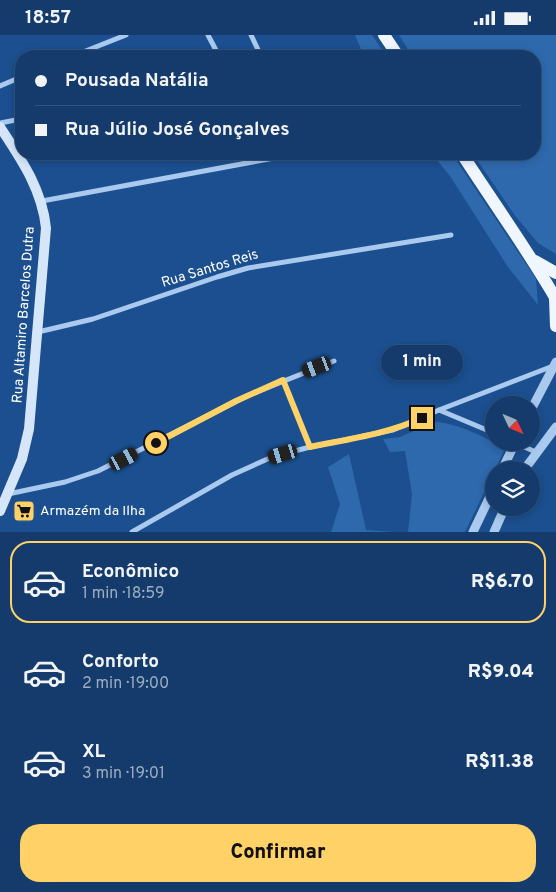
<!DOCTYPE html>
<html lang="pt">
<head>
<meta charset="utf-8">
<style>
	body { margin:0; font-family:Overpass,sans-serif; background:#214673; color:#f1f3f6; height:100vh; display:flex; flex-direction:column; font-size:19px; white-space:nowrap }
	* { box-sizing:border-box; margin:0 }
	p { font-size:16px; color:#9dadc1 }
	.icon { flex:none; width:28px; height:28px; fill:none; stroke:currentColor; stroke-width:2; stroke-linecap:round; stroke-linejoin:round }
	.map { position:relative; height:497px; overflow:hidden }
	.drawer { display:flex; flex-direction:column; background:#143b6b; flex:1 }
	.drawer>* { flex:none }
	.banner { position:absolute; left:15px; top:15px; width:526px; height:110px; border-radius:20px; box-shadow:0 2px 8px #0003,0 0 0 1px #33557e; display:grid; align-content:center; height:110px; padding:0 20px; background:#143b6b }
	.needle { width:32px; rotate:134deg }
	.controls { position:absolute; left:485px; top:361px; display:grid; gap:10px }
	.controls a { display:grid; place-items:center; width:55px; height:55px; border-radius:50%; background:#143b6b; box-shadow:0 2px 8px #0003,0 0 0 1px #33557e; font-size:25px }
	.end { position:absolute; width:22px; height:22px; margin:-11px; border:6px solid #ffd166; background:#111; box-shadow:0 0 0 2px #111 }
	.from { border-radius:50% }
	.bubble { position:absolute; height:35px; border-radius:18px; background:#143b6b; box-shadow:0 2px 8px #0003,0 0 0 1px #33557e; font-size:16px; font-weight:800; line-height:35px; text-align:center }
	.car { position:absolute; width:15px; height:30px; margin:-15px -8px; border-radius:6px; box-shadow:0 0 4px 1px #0007; background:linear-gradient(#222 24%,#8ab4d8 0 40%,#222 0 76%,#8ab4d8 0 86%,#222 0) }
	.banner b { display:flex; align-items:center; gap:18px; height:48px; font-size:19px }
	.banner b+b { border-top:1px solid #33557e }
	.banner i { width:12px; height:12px; background:#f1f3f6 }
	ul { padding:9px 0 0; list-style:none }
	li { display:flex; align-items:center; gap:15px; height:82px; margin:0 10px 8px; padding:0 10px; border:2px solid transparent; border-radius:20px }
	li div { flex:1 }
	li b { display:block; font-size:19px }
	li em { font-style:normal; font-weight:800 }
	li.selected { border-color:#ffd166 }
	li>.icon { width:45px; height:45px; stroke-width:1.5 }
	.button { display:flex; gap:10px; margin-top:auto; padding:10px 20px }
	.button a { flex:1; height:58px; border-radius:20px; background:#ffd166; color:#111; font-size:20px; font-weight:800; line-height:58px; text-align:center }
	.status { display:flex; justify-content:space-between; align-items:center; height:35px; padding:0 25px; background:#143b6b; direction:ltr }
	.status svg { height:14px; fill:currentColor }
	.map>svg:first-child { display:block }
	.green { fill:#2e69ad }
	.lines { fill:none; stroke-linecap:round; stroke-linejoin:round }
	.service { stroke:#a9c9ee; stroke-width:4 }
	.minor { stroke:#a9c9ee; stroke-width:5 }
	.tertiary { stroke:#a9c9ee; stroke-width:9 }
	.secondary { stroke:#d6e6fa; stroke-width:10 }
	.primary { stroke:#f0f6ff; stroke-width:12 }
	.route { stroke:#ffd166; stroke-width:6 }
	.labels { text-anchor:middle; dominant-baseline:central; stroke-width:5; stroke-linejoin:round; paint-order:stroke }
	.street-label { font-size:14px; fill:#fff; stroke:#1b4f8f }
	.poi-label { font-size:14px; fill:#fff; stroke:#1b4f8f; text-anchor:start }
</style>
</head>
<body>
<div class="status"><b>18:57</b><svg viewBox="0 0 49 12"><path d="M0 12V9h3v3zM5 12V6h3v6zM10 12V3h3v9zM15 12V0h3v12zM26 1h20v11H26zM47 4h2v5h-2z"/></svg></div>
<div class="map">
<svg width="556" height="497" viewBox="0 0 556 497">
	<rect width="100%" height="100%" fill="#1b4f8f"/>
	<!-- green -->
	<g class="green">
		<polygon points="355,0 372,0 386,21 364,21"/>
		<polygon points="399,0 556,0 556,219 538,208 516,182 473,119 535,119 535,21 412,21"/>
		<polygon points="432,119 452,119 536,244 538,270 508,232 450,141"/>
		<path d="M435,387C452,387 492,403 504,416L465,497H408L412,459L405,416L390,417L383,404L400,402Z"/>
		<polygon points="349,419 366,495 395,497 331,497 340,469 328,432"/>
	</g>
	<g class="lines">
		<!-- service -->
		<polyline class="service" points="283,345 310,412"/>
		<!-- minor -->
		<g class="minor">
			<polyline points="208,0 219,21"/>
			<polyline points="251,0 261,21"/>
			<polyline points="73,21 126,0"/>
			<polyline points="306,21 312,20"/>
			<polyline points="0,51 21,42"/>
			<polyline points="0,88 21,84"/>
			<polyline points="11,108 21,106"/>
			<polyline points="42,166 296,119"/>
			<polyline points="38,297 93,284 217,242 248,233 451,200"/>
			<polyline points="439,375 494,398"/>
			<polyline points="515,408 536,417"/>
			<polyline points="8,459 65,447 98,436 249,360 334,326"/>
			<polyline points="132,497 232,440 272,422 310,412 393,395 439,375 553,331"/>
		</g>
		<!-- tertiary -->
		<g class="tertiary">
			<polyline points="531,375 556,327"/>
			<polyline points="502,435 515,408"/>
			<polyline points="524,435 556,392"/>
			<polyline points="473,497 494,453"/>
			<polyline points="494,497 505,472"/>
		</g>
		<!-- secondary -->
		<path class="secondary" d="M0,92C21,124 42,154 46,193L29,394L22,424L0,476"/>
		<!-- primary -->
		<g class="primary">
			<polyline points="384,0 398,21"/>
			<path d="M462,119C493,167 527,214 556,264"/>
			<polyline points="535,226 556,238"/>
			<polyline points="555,263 556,291"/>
		</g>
	</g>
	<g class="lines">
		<!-- route -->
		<path class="route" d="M156,408L236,366L283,345L310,412C349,404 387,399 422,383"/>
	</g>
	<!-- icons -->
	<defs>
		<g id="supermarket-square" transform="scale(1.125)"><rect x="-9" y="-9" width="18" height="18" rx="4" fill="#ffd166" stroke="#1b4f8f"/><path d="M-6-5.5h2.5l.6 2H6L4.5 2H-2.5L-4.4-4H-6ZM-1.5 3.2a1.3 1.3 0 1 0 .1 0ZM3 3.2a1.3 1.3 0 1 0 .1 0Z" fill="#111"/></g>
	</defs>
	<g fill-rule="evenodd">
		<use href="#supermarket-square" x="24" y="476"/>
	</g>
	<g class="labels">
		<!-- street labels -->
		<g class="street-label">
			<text transform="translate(210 234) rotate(-17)">Rua Santos Reis</text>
			<text transform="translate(24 280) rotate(-86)">Rua Altamiro Barcelos Dutra</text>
		</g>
		<!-- poi labels -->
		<g class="poi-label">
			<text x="40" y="476">Armazém da Ilha</text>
		</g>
	</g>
</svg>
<div class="controls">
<a><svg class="needle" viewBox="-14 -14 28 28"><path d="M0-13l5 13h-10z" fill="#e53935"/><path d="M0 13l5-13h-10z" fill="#9dadc1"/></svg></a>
<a><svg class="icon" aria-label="layers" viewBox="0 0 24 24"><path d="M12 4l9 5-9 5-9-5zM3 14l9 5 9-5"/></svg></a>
</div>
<i class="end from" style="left:156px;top:408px"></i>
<i class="end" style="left:422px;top:383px"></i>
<div class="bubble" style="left:381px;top:310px;width:82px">1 min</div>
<i class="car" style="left:317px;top:332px;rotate:249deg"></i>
<i class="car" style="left:283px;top:419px;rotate:253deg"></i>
<i class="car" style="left:124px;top:424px;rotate:62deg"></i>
<div class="banner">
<b><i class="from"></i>Pousada Natália</b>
<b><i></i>Rua Júlio José Gonçalves</b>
</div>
</div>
<section class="drawer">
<ul>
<li class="selected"><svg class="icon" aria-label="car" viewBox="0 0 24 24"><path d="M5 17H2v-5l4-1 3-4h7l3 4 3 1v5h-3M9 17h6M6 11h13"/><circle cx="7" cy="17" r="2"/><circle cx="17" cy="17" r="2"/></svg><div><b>Econômico</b><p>1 min · 18:59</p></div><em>R$6.70</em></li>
<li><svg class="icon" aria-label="car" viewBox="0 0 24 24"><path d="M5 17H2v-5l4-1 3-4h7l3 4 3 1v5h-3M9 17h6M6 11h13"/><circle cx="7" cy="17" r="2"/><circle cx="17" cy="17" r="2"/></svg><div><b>Conforto</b><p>2 min · 19:00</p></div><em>R$9.04</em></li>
<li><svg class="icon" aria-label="car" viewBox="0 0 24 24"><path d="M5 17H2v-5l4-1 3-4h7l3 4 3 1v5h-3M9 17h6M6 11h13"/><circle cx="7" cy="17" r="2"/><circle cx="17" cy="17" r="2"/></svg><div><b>XL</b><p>3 min · 19:01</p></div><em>R$11.38</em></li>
</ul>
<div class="button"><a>Confirmar</a></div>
</section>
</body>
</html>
